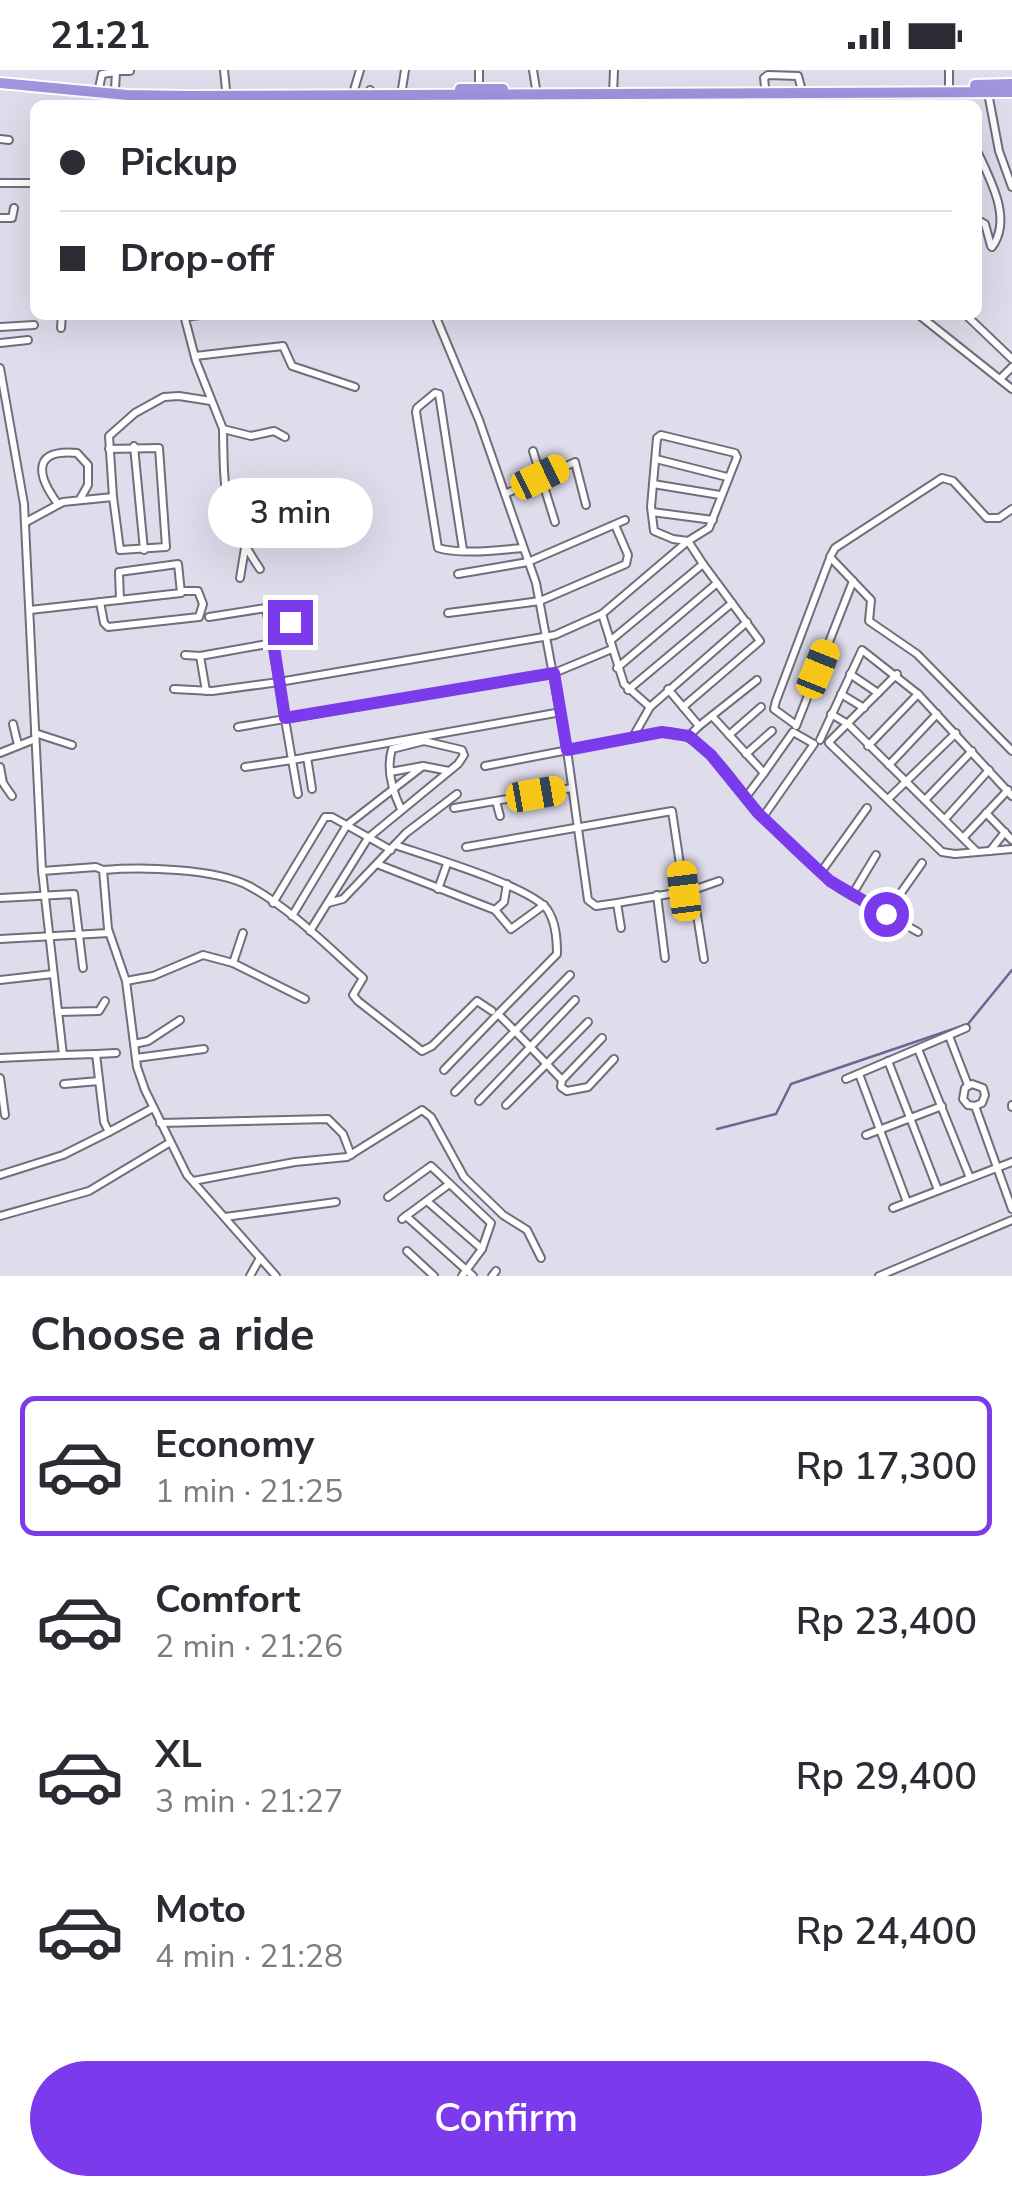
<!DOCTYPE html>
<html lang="en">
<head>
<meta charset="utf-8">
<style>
	body { margin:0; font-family:"Nunito Sans",sans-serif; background:#f2f2f3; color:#2b2b33; height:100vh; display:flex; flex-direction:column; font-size:38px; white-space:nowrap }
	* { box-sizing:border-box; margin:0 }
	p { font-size:32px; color:#7c7c81 }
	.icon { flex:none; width:55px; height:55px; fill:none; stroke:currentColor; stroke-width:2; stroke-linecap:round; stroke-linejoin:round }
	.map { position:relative; height:1206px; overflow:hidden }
	.details { display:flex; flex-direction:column; background:#fff; flex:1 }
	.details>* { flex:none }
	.banner { position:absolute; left:30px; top:30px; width:952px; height:220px; border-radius:15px; box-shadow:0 10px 40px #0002; display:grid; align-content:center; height:220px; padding:0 30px; background:#fff }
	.end { position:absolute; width:45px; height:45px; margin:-22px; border:12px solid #7c3aed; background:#fff; box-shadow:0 0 0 5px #fff }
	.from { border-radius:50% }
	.bubble { position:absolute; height:70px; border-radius:35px; background:#fff; box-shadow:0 10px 40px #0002; font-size:32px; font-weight:600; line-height:70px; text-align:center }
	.car { position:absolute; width:30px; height:60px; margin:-30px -15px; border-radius:12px; box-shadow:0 0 8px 2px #0007; background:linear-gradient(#f5c518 24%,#345 0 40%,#f5c518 0 76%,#345 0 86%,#f5c518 0) }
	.banner b { display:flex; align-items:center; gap:35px; height:95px; font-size:38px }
	.banner b+b { border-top:2px solid #e1e1e2 }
	.banner i { width:25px; height:25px; background:#2b2b33 }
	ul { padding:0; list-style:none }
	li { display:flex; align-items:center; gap:30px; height:140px; margin:0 20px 15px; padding:0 10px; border:5px solid transparent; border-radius:15px }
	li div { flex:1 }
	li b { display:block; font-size:38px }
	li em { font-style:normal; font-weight:600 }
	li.current { border-color:#7c3aed }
	li>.icon { width:90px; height:90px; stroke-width:1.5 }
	h2 { padding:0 30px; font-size:45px; line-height:120px }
	.button { display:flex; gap:20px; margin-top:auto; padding:20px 30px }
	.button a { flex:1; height:115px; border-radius:60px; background:#7c3aed; color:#fff; font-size:40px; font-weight:600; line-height:115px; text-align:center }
	.status { display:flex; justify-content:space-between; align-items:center; height:70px; padding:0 50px; background:#fff; direction:ltr }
	.status svg { height:28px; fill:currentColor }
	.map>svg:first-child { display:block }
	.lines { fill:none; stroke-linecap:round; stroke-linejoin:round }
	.stream { stroke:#6d6692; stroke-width:2.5 }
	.minor-casing { stroke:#706e7b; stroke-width:10 }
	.trunk-casing { stroke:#fff; stroke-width:14 }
	.minor { stroke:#fff; stroke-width:6 }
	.trunk { stroke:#a294de; stroke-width:10 }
	.route { stroke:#7c3aed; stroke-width:12 }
</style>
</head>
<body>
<div class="status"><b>21:21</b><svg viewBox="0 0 49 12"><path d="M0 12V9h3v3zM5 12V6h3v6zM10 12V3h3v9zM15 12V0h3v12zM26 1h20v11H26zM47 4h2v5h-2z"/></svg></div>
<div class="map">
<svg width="1012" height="1206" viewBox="0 0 1012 1206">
	<rect width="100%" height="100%" fill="#dfddec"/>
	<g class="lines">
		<!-- stream -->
		<polyline class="stream" points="717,1059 776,1044 791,1014 968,954 1012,900"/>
		<!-- minor casing -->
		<g class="minor-casing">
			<g id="minor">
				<polyline points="224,0 226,20"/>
				<polyline points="479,0 479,19"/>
				<polyline points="533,0 536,19"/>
				<polyline points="949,0 949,16"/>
				<polyline points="116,1 130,1"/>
				<polyline points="765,17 764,8 768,5 798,6 801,17"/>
				<polyline points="99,18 102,4 116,2 115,19"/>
				<polyline points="402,19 405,0"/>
				<polyline points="354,20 360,0"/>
				<polyline points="370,20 371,35"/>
				<polyline points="988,23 999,81 1012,117"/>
				<polyline points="613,24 614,0"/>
				<polyline points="0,69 9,70"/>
				<path d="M978,83C992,113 1012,150 992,177"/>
				<polyline points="0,113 35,113"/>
				<polyline points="0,148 12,148 14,138"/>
				<polyline points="978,150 985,154 991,176"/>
				<polyline points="184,245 196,291 223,359 251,366 274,361 285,367"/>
				<polyline points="435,245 479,350 536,513 567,680 588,830 596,836 617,833 621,858"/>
				<polyline points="919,245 1012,319"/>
				<polyline points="966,245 1012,289"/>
				<polyline points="185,247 200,245"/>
				<polyline points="0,257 34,255"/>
				<polyline points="61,258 62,245"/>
				<polyline points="0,273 28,270"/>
				<polyline points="195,286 283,276 292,296 355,317"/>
				<polyline points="0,298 24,434 42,801 96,797 103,800 108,859 126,911 137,997 145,1020 187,1105 276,1206"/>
				<polyline points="1000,309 1012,297"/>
				<path d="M223,359C224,423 223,445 260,499"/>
				<polyline points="134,376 144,480"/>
				<polyline points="109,379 159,378 166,477 120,480 113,427"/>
				<polyline points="533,381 555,452"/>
				<polyline points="656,389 727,407"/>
				<polyline points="653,414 720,425"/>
				<polyline points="505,424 575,392 586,435"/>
				<path d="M58,434C37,406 31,379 77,383L88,395V415L80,429"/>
				<polyline points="1012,439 999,448 987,448 953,411 942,408 835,478 830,487 871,530 869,551 917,584 1012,681"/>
				<polyline points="652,442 713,450"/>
				<polyline points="26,452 63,432 113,427 109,366 135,343 164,327 179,326 211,331"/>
				<path d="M463,480L439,324L435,323L417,338L416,342L438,478C463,485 497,480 523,478"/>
				<polyline points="458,504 528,492 625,450"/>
				<polyline points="240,508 245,478"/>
				<polyline points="100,532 104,553 108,557 199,547 203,534 198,521 183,521"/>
				<polyline points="30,540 181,523 178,494 119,502 120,530"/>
				<polyline points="448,543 540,531 626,494 628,485 615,455"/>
				<polyline points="602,544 624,614 650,637"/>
				<polyline points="209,547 266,538 292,690 561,642"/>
				<polyline points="270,551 295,552 309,557"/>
				<polyline points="185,585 200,586 273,573"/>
				<polyline points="200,586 206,621"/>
				<polyline points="617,598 716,514"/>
				<polyline points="850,604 878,623"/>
				<polyline points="174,619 212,621 279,612 555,565 602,544 688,471 709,458 737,387 735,383 661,365 657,368 651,437 654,461 673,469 688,471 703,494 610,571"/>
				<polyline points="668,619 699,656 689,666"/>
				<polyline points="628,620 732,533"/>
				<polyline points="841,624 864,638"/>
				<polyline points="683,637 760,571 703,494"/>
				<polyline points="831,644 848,654 976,781"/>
				<polyline points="712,646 764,703 746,727"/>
				<polyline points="13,654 18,675"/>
				<polyline points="796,655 774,639 776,631 830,488"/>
				<polyline points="699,656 757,610"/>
				<polyline points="796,656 853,511"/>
				<polyline points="238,657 554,603 612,579"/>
				<polyline points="35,663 72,675"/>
				<polyline points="729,665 761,637"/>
				<polyline points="633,667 650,637 747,552"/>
				<polyline points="820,670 862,580 918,624 1012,726"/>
				<polyline points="829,672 897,604"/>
				<polyline points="829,673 942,782 955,784 1012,779"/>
				<polyline points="868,676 918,624"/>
				<polyline points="0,683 35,669"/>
				<polyline points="746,684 772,661"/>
				<polyline points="307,687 312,719"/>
				<polyline points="889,695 937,644"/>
				<path d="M485,696L662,662C707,660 733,715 759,743C780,766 803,788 826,808C843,823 866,833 886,844L922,793"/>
				<polyline points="0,697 3,713 12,726"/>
				<polyline points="245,697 292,690 298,724"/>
				<polyline points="390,702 423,696 449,701"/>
				<polyline points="888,729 956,663"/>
				<polyline points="925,730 972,681"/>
				<polyline points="496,731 500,746"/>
				<polyline points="454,738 572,718"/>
				<polyline points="986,743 1012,770"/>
				<polyline points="763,747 814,674 793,662 764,703"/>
				<polyline points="945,749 989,700"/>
				<polyline points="964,767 1008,720"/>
				<path d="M395,775C427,786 529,816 547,839C556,852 557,869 557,884L498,944L515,961L570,905"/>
				<polyline points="466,777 672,741 684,821"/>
				<polyline points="990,781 1005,762"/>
				<polyline points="377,794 495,840 504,832 507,814"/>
				<path d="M103,800C141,797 215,798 249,816C291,839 327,876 363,908L353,925L358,931L422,981L432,976L477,931L492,941"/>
				<polyline points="821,802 867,738"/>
				<polyline points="438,819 447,794"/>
				<polyline points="693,820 704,889"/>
				<polyline points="657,825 665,888"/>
				<polyline points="852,825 876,785"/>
				<polyline points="0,828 74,824 83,898"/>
				<polyline points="273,833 325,747 332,747 391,780"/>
				<polyline points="328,833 343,829 406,763 457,724"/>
				<polyline points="617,833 693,820 719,811"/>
				<polyline points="495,840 511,859 544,835"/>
				<polyline points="886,844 918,862"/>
				<polyline points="292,846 347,755 423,696"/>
				<path d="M310,861L368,768L458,694L464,685L462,680L424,671L392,679C386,699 392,720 401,739"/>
				<polyline points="0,869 109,863"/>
				<polyline points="233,893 243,863"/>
				<polyline points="0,910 53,904"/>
				<polyline points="126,911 153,906 203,885 233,893 305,929"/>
				<polyline points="58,942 99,941 105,931"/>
				<polyline points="949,966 968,1015"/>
				<polyline points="134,974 148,971 180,950"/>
				<polyline points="918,979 970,1108"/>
				<polyline points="96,984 116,983"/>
				<polyline points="63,985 96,984 104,1052 109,1062 153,1038"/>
				<polyline points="0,988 63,985 42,801"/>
				<polyline points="136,988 204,979"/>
				<polyline points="888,991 938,1120"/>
				<polyline points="444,1000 498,944"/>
				<polyline points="859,1004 907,1132"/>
				<polyline points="0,1008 5,1045"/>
				<polyline points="846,1009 966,958"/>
				<polyline points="562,1010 602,968"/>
				<polyline points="64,1014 99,1011"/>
				<polyline points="455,1022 515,961 562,1010 561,1017 567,1021 588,1017 614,989"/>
				<polyline points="479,1031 575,930"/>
				<polyline points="506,1035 588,952"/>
				<polyline points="1012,1035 1012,1037"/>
				<polyline points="975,1036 982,1033 985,1025 983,1018 972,1014 965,1018 963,1029 968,1035 975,1036 1012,1139"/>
				<polyline points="160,1053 328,1049 343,1064 351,1085"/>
				<polyline points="866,1065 942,1036"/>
				<polyline points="0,1105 63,1085 109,1062"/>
				<polyline points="193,1111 295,1092 347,1087 422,1040 431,1047 464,1107 503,1145 527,1160 541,1188"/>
				<polyline points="388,1127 431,1096 491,1153 482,1179 462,1206"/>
				<polyline points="427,1131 482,1179"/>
				<polyline points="893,1138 1012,1092"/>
				<polyline points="0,1146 89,1121 169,1073"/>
				<polyline points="406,1146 473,1206"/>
				<polyline points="225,1147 336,1132"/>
				<polyline points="402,1149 448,1115"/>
				<polyline points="407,1181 434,1206"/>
				<polyline points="250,1206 260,1188"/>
				<polyline points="492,1206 496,1201"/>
				<polyline points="879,1206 1012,1150"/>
			</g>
		</g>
		<!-- trunk casing -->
		<g class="trunk-casing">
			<g id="trunk">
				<polyline points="0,13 127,25 188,26 1012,22"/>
				<polyline points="975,15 1012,14"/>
				<polyline points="460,19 503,19"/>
			</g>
		</g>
		<!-- minor -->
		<use href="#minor" class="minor"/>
		<!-- trunk -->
		<use href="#trunk" class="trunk"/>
	</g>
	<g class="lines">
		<!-- route -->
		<polyline class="route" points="290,552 270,551 285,648 554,603 567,680 662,662 689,666 711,685 758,743 830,811 886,844"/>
	</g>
</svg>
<i class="end from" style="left:886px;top:844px"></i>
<i class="end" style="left:290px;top:552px"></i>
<div class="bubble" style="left:208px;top:408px;width:165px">3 min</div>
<i class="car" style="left:540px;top:407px;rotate:64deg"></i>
<i class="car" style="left:818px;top:599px;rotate:22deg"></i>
<i class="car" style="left:536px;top:724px;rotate:80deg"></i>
<i class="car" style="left:684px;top:821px;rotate:353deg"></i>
<div class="banner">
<b><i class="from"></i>Pickup</b>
<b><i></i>Drop-off</b>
</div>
</div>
<section class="details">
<h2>Choose a ride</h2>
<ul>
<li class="current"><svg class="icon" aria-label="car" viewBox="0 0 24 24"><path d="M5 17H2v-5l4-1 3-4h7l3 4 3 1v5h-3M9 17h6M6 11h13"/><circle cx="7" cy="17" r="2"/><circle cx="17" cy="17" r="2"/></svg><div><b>Economy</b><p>1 min · 21:25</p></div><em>Rp 17,300</em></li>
<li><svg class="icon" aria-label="car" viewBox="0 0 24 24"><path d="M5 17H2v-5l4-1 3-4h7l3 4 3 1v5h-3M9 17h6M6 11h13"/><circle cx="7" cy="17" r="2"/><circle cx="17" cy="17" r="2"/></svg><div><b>Comfort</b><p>2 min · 21:26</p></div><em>Rp 23,400</em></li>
<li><svg class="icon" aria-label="car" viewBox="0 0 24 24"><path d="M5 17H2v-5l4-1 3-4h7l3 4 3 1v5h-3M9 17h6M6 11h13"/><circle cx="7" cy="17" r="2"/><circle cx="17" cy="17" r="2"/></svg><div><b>XL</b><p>3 min · 21:27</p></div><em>Rp 29,400</em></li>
<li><svg class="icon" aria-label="car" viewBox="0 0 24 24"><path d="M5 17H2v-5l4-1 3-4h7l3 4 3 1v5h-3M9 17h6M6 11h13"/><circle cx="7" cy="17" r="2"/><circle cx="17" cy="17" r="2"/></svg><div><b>Moto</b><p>4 min · 21:28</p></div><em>Rp 24,400</em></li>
</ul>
<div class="button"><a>Confirm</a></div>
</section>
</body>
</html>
